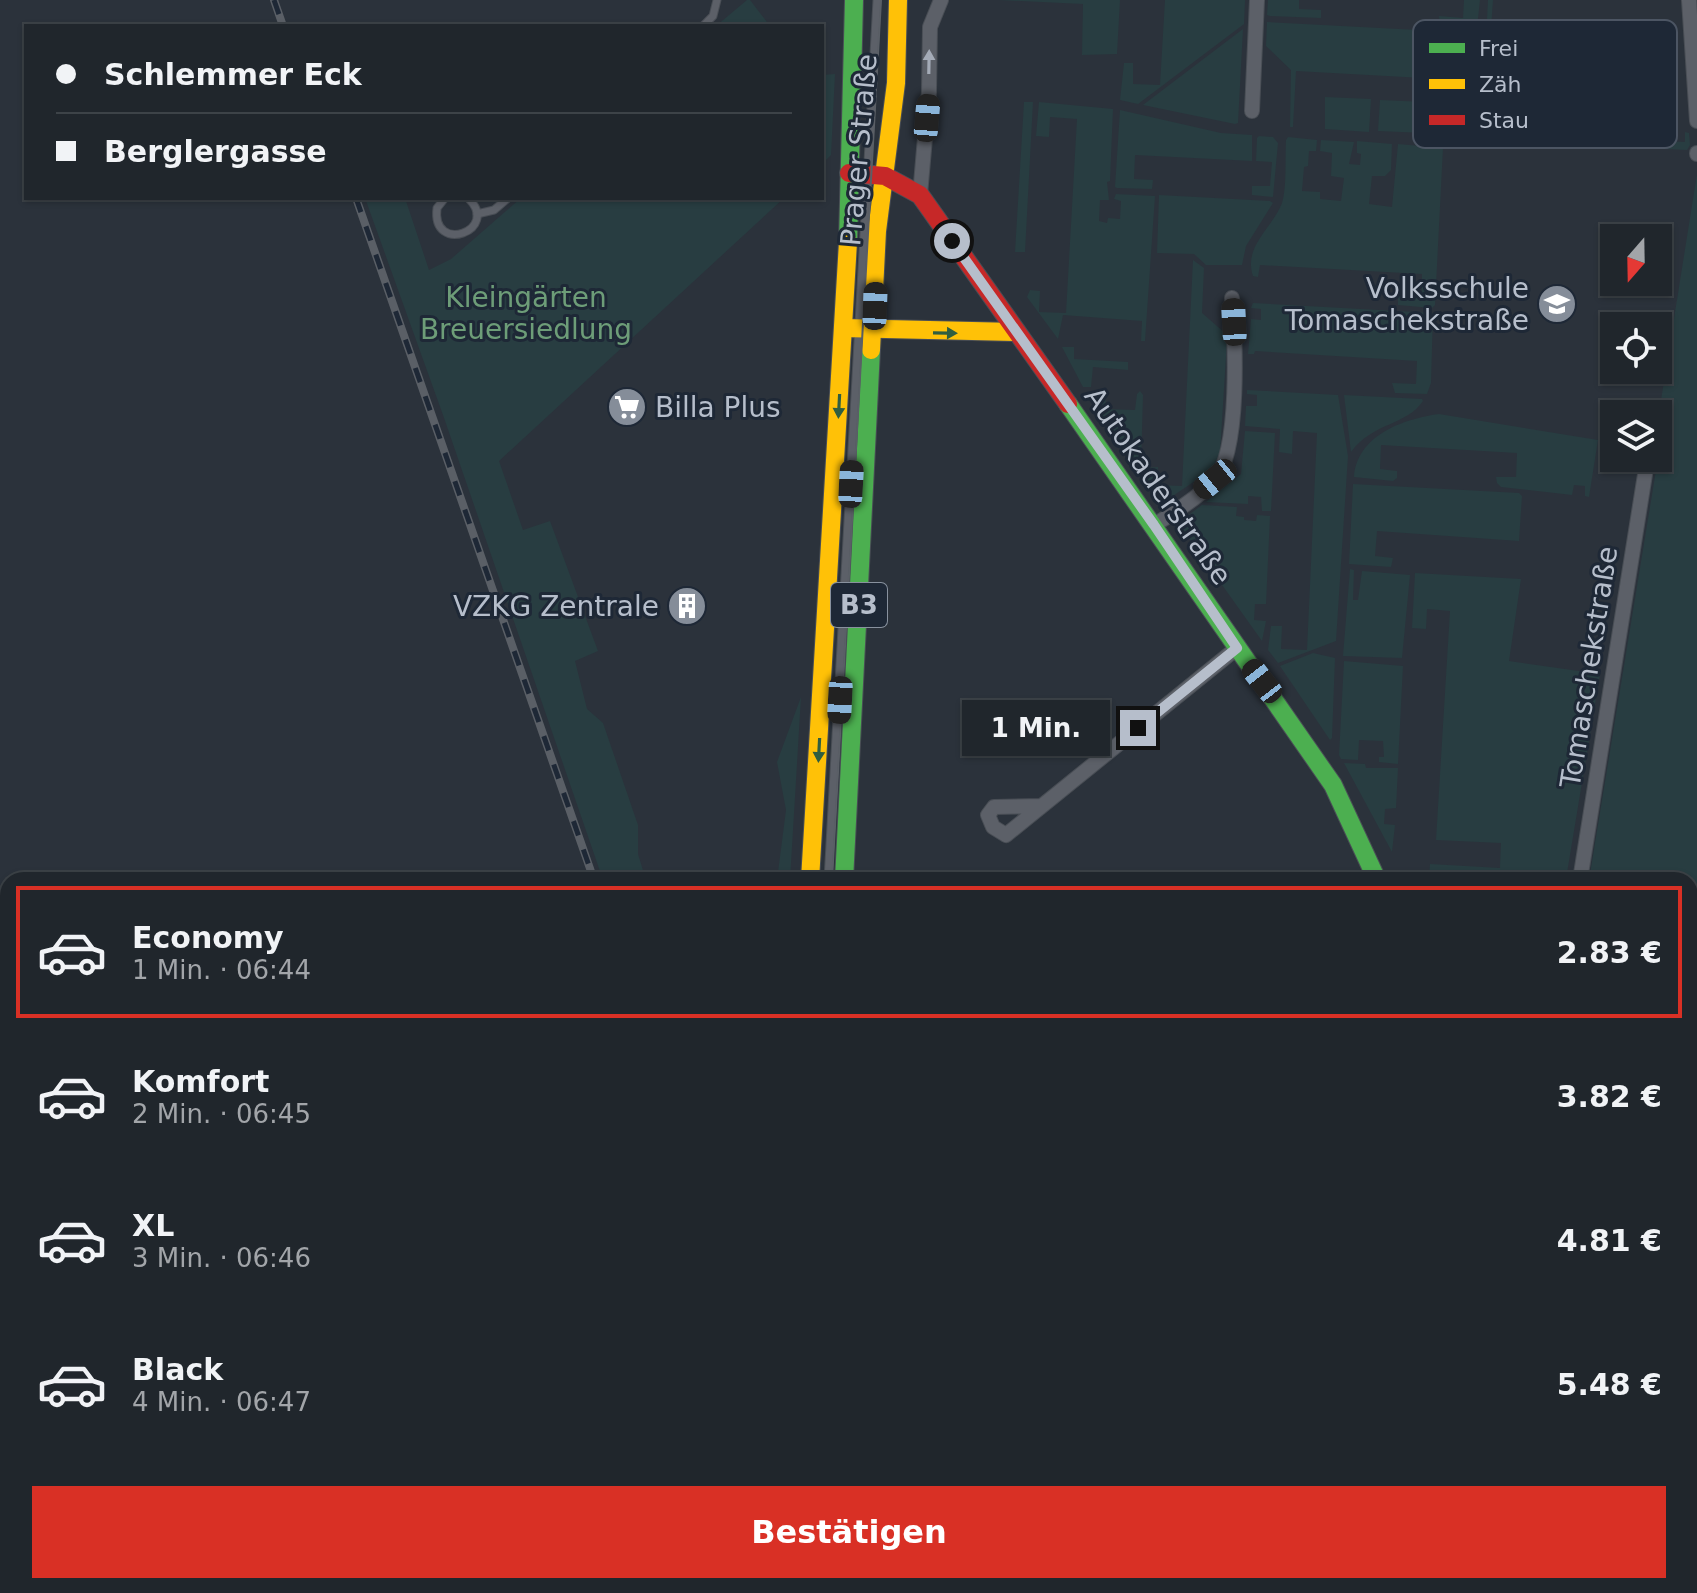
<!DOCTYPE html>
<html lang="de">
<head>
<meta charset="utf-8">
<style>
	body { margin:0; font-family:"DejaVu Sans",sans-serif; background:#282e34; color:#f1f3f6; height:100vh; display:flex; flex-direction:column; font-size:30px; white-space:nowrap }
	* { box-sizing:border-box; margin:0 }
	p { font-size:26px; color:#a2a5a9 }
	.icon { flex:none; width:44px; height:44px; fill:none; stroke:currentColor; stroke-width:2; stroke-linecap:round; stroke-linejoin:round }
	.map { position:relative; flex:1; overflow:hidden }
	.sheet { position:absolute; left:0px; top:872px; width:1698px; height:722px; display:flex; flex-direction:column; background:#20262c; border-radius:24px 24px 0 0; box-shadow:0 2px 6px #0004,0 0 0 2px #3d4348 }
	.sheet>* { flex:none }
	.hud { position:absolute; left:24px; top:24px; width:800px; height:176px; border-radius:0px; box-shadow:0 2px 6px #0004,0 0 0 2px #3d4348; display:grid; align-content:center; height:176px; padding:0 32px; background:#20262c }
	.needle { width:52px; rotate:200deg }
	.controls { position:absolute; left:1600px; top:224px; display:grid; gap:16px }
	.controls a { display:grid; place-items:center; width:72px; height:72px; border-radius:0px; background:#20262c; box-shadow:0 2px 6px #0004,0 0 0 2px #3d4348; font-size:40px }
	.end { position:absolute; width:36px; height:36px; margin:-18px; border:10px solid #b6becb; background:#111; box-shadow:0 0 0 4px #111 }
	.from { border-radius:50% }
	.bubble { position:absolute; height:56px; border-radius:0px; background:#20262c; box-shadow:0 2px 6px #0004,0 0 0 2px #3d4348; font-size:26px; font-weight:700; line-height:56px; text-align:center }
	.car { position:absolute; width:24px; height:48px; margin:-24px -12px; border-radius:10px; box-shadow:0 0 6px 2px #0007; background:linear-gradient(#222 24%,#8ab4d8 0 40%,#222 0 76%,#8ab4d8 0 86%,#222 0) }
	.hud b { display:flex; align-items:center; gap:28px; height:76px; font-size:30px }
	.hud b+b { border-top:2px solid #3d4348 }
	.hud i { width:20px; height:20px; background:#f1f3f6 }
	ul { padding:14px 0 0; list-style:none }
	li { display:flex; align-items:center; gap:24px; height:132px; margin:0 16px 12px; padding:0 16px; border:4px solid transparent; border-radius:0px }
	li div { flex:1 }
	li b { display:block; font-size:30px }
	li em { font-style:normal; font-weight:700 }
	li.selected { border-color:#d93025 }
	li>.icon { width:72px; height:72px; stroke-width:1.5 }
	.action { display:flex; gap:16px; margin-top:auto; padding:16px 32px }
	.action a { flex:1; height:92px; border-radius:0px; background:#d93025; color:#fff; font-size:32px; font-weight:700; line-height:92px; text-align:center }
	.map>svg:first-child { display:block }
	.green { fill:#283d41 }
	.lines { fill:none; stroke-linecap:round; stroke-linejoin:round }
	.lane-casing { stroke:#494e55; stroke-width:9 }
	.street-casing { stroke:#494e55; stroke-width:16 }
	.fast-casing { stroke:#494e55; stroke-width:20 }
	.slow-casing { stroke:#494e55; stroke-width:20 }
	.jam-casing { stroke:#494e55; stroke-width:20 }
	.lane { stroke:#5c6068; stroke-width:7 }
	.street { stroke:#5c6068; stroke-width:14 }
	.fast { stroke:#4caf50; stroke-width:18 }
	.slow { stroke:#ffc107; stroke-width:18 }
	.jam { stroke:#c62828; stroke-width:18 }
	.tram { stroke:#5a5f66; stroke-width:2 }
	.rail-casing { stroke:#5a5f66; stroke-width:8 }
	.rail { stroke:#1e2836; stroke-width:5; stroke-dasharray:15; stroke-linecap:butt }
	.oneway { fill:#a4abb7 }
	.oneway2 { fill:#305e40 }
	.route { stroke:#b6becb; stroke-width:10 }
	.labels { text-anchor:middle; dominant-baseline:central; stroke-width:6; stroke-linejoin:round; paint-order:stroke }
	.shield { fill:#1e2836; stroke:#88919e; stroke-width:2 }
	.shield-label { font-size:26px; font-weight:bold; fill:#b6becb }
	.street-label { font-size:28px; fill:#b6becb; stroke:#1e2836 }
	.poi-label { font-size:28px; fill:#b6becb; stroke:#1e2836; text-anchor:end }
	.park-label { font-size:28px; fill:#6d9d78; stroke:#1e2836 }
	.key { fill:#1e2836; stroke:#4c5563; stroke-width:2 }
	.key-label { font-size:22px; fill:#b6becb }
</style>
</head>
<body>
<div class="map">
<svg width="1697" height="1593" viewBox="0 0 1697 1593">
	<rect width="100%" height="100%" fill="#2b323b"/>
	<!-- green -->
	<g class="green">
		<polygon points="747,0 750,0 770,26 716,26"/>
		<polygon points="999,0 1120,0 1117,54 1082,55 1083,4"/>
		<polygon points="1165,0 1245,0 1244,24 1138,104 1120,100 1124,63 1133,63 1133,84 1160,85"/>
		<polygon points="1268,0 1299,0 1299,9 1321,10 1321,18 1270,16 1267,15"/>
		<polygon points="1464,0 1480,0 1477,28 1440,25 1439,16 1463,18"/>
		<polygon points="1488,0 1493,0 1484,130 1551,136 1552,130 1582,131 1581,144 1486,138 1481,132"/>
		<polygon points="1267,22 1475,33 1479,36 1472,132 1466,137 1435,135 1433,133 1434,103 1458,104 1459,80 1296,71 1293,127 1290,127 1291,70 1266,46"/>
		<polygon points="1243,29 1238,123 1235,124 1143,105"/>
		<polygon points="835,74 831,155 822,164 822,75"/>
		<polygon points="1325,97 1371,99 1369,132 1325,129"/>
		<polygon points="1380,100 1426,102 1424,133 1378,131"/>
		<polygon points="1024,102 1033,102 1025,252 1015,252"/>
		<polygon points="1039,102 1113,109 1110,181 1107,182 1109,200 1100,200 1099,221 1107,223 1108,218 1120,219 1121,201 1114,199 1116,194 1155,196 1145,341 1141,341 1142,321 1063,315 1058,339 1027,297 1030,290 1040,291 1039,312 1066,313 1077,119 1050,117 1049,137 1036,136"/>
		<polygon points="1120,110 1221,133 1252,135 1252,161 1135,155 1134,179 1153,180 1152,189 1117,188 1115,187"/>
		<polygon points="1587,131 1646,134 1646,140 1685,142 1685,132 1689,133 1690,145 1687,150 1586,145"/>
		<polygon points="1259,136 1273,137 1278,143 1273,197 1252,195 1252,186 1270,186 1272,162 1256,161 1257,138"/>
		<path d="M1288,137L1317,140L1316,151H1309L1308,166L1304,167L1302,191L1320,192V199L1341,201L1344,178L1331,176L1332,153L1320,151L1321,140L1354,142L1349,164L1360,165L1361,154L1357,153V141L1392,144L1391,170L1385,176H1372L1369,204L1392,207L1398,144L1443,148L1435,305L1432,308L1398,305V296L1422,297V274L1260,265L1258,277L1253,276C1243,246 1272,229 1282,203C1287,188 1285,157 1286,140Z"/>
		<polygon points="1697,174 1697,1256 1690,1248 1690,880 1589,880 1658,458 1658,419"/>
		<polygon points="1159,195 1270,201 1273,203 1246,246 1242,265 1206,265 1194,254 1157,253"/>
		<polygon points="365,198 405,198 429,270 451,259 521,198 784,198 499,461 523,530 550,521 598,651 575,661 587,709 603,723 638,825 638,854 646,880 603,880 443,415"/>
		<polygon points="1193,260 1204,268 1202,313 1226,334 1227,340 1220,453 1211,470 1164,502 1144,475 1145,468 1158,467 1157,485 1182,486"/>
		<polygon points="1253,303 1433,313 1431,383 1427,394 1395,393 1392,383 1416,384 1417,361 1255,351 1254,354 1248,354 1251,319 1261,320 1261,309 1251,308"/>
		<polygon points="1062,347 1074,347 1074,359 1128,362 1128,370 1093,367 1091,387 1083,387"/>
		<polygon points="1247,390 1338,395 1348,456 1336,641 1278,663 1268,650 1271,626 1282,626 1281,649 1307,650 1317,433 1293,431 1292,454 1279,452 1280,429 1245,426 1246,406 1257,406 1257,395 1247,394"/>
		<polygon points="1140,391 1143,395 1141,466 1139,467 1088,395 1106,396 1105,409 1135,410 1137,394"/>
		<path d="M1344,395L1422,399L1423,401C1406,426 1373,422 1351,452Z"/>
		<path d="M1439,414L1598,440L1589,497L1585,496V486L1574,485L1572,495L1501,487L1497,483L1496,477H1516L1517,453L1381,445L1380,469L1397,471V478L1393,481L1354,477C1357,436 1402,419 1439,414Z"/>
		<polygon points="1245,431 1275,433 1271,511 1262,511 1261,497 1248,496 1248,504 1206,502 1241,474"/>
		<polygon points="1353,484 1519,493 1522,496 1519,541 1377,531 1375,556 1393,558 1391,567 1349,564"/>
		<polygon points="1202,505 1237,507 1236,516 1244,517 1244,520 1256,521 1257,515 1270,516 1266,604 1255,604 1254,620 1266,621 1262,641 1178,523"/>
		<polygon points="1350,569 1354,570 1353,600 1358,600 1362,571 1410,575 1402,658 1343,656"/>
		<polygon points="1415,573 1521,579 1509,661 1600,674 1566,879 1429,878 1430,864 1500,868 1501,843 1436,840 1450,611 1427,609 1426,629 1412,628"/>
		<polygon points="1313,653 1335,658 1332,738 1330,740 1280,666"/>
		<polygon points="1344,661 1403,666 1398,764 1379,762 1379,757 1384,757 1383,741 1359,740 1358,760 1341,759 1339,755"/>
		<polygon points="801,697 790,880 777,880 786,810 777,762"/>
		<polygon points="1344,763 1365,764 1366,768 1398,768 1396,808 1385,809 1384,824 1395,825 1392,852"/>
		<polygon points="0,1373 8,1396 8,1586 74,1586 77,1593 0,1593"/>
		<polygon points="128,1586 519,1586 522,1593 108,1593"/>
		<polygon points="848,1586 1024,1586 1031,1593 851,1593"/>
	</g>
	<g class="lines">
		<!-- lane casing -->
		<g class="lane-casing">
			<g id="lane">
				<polyline points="703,26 713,16 717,0"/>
				<path d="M445,198L437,208C431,256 502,230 468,198"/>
				<polyline points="477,214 494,210 508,198"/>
				<polyline points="828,880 877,0"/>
				<polyline points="576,1586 578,1593"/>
				<polyline points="624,1586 626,1593"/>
				<polyline points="783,1593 783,1586"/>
			</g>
		</g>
		<!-- street casing -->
		<g class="street-casing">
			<g id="street">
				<polyline points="1689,0 1697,121"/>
				<polyline points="1252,111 1257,0"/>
				<polyline points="1697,154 1697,153"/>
				<polyline points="920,195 929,92 930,27 941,0"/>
				<path d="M1154,525C1174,513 1197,498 1214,481C1241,452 1235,338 1232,298"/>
				<polyline points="1042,806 994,807 988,815 993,827 1006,835 1237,648"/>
				<polyline points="1580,880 1647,462"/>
				<polyline points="1690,1479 1697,1486"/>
				<polyline points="1460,1586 1461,1593"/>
				<polyline points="425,1593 431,1586"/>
			</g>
		</g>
		<!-- fast casing -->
		<g class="fast-casing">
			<g id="fast">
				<polyline points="848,242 854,0"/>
				<polyline points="1068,404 1333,785 1377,880"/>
				<polyline points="844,880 871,350"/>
				<polyline points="1044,1586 1052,1593"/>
			</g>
		</g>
		<!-- slow casing -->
		<g class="slow-casing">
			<g id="slow">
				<polyline points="843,328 1015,332"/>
				<polyline points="871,350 877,231 896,83 898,0"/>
				<polyline points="810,880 848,242"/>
				<polyline points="767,1586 767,1593"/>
				<polyline points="799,1593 800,1586"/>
			</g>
		</g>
		<!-- jam casing -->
		<g class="jam-casing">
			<g id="jam">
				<polyline points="849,173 885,176 920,195 1068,404"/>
				<polyline points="1690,906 1697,906"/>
			</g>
		</g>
		<!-- lane -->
		<use href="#lane" class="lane"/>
		<!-- street -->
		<use href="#street" class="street"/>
		<!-- fast -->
		<use href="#fast" class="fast"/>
		<!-- slow -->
		<use href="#slow" class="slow"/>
		<!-- jam -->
		<use href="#jam" class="jam"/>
		<!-- tram -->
		<g class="tram">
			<polyline points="832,880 881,0"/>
			<polyline points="779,1593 780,1586"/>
		</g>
		<!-- rail casing -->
		<g class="rail-casing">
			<g id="rail">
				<polyline points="274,0 283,26"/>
				<polyline points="356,198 594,880"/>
				<polyline points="841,1586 843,1593"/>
			</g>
		</g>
		<!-- rail -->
		<use href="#rail" class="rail"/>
	</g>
	<!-- one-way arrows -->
	<defs><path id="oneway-solid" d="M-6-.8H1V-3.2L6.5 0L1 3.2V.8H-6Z" transform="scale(2)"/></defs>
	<use class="oneway" href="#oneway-solid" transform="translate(929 62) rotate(-89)"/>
	<g class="oneway2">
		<use href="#oneway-solid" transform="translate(945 333) rotate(1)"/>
		<use href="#oneway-solid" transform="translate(839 406) rotate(93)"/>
		<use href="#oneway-solid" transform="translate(819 750) rotate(93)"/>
	</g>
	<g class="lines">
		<!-- route -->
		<polyline class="route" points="952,241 1154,525 1237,648 1138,728"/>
	</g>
	<!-- icons -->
	<defs>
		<g id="school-disc" transform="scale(2)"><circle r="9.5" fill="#858d99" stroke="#1e2836"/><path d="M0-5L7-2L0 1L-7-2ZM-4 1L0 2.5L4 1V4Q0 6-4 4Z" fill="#fff"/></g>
		<g id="supermarket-disc" transform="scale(2)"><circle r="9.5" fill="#858d99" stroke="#1e2836"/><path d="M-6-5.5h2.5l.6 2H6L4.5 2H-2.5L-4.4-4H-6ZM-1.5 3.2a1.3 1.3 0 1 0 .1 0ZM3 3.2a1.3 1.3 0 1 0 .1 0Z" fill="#fff"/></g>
		<g id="building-disc" transform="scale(2)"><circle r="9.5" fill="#858d99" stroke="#1e2836"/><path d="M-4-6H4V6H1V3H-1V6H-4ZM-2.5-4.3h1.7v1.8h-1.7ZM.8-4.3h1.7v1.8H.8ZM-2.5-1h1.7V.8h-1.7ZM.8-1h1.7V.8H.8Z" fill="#fff"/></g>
	</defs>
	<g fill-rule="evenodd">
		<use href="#school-disc" x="1557" y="304"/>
		<use href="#supermarket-disc" x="627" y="407"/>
		<use href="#building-disc" x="687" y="606"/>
	</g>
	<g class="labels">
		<!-- shield labels -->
		<rect class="shield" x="831" y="583" width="56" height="44" rx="6"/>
		<g class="shield-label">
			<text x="859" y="605">B3</text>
		</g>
		<!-- street labels -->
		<g class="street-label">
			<text transform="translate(859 150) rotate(-85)">Prager Straße</text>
			<text transform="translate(1158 486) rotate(55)">Autokaderstraße</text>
			<text transform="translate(1589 667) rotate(-81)">Tomaschekstraße</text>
		</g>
		<!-- poi labels -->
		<g class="poi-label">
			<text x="1529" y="288">Volksschule<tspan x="1529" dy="32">Tomaschekstraße</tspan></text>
			<text x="655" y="407" text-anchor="start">Billa Plus</text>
			<text x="659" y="606">VZKG Zentrale</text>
		</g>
		<!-- park labels -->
		<g class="park-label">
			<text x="526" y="297">Kleingärten<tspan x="526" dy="32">Breuersiedlung</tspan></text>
		</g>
	</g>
	<!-- legend -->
	<rect x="1413" y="20" width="264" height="128" rx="12" class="key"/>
	<rect x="1429" y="43" width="36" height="10" fill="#4caf50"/>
	<rect x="1429" y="79" width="36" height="10" fill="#ffc107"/>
	<rect x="1429" y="115" width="36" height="10" fill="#c62828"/>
	<g class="key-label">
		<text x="1479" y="56">Frei</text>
		<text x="1479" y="92">Zäh</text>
		<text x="1479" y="128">Stau</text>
	</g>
</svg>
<div class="controls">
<a><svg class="needle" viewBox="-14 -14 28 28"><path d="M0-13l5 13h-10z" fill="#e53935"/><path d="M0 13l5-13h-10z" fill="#a2a5a9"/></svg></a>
<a><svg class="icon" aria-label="locate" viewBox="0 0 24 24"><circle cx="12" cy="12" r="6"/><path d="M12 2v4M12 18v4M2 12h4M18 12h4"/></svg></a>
<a><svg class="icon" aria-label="layers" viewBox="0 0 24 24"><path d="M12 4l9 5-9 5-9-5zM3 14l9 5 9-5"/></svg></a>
</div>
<i class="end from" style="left:952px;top:241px"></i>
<i class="end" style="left:1138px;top:728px"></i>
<div class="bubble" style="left:962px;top:700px;width:148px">1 Min.</div>
<i class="car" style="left:927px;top:118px;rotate:5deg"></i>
<i class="car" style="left:875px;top:306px;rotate:2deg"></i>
<i class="car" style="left:1234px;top:322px;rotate:357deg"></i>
<i class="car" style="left:1215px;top:479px;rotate:231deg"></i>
<i class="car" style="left:851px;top:484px;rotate:3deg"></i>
<i class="car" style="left:1262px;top:681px;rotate:322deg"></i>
<i class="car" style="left:840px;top:700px;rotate:183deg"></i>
<div class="hud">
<b><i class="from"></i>Schlemmer Eck</b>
<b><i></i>Berglergasse</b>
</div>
<section class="sheet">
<ul>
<li class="selected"><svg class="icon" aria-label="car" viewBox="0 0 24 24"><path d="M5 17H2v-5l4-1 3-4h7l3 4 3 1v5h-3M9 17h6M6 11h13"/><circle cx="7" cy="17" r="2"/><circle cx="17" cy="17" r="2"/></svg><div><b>Economy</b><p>1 Min. · 06:44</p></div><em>2.83 €</em></li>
<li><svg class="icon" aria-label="car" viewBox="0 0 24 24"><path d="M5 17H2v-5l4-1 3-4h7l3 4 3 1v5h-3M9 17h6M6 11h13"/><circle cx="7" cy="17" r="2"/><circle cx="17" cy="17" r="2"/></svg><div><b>Komfort</b><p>2 Min. · 06:45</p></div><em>3.82 €</em></li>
<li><svg class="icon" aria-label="car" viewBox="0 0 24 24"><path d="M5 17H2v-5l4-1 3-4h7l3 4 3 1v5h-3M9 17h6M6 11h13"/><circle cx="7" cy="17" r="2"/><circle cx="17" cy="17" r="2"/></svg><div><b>XL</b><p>3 Min. · 06:46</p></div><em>4.81 €</em></li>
<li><svg class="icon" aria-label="car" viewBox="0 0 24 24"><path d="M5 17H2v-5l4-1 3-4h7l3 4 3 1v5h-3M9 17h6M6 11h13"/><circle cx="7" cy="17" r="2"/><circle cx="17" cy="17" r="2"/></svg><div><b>Black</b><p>4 Min. · 06:47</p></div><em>5.48 €</em></li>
</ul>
<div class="action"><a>Bestätigen</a></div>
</section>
</div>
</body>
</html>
